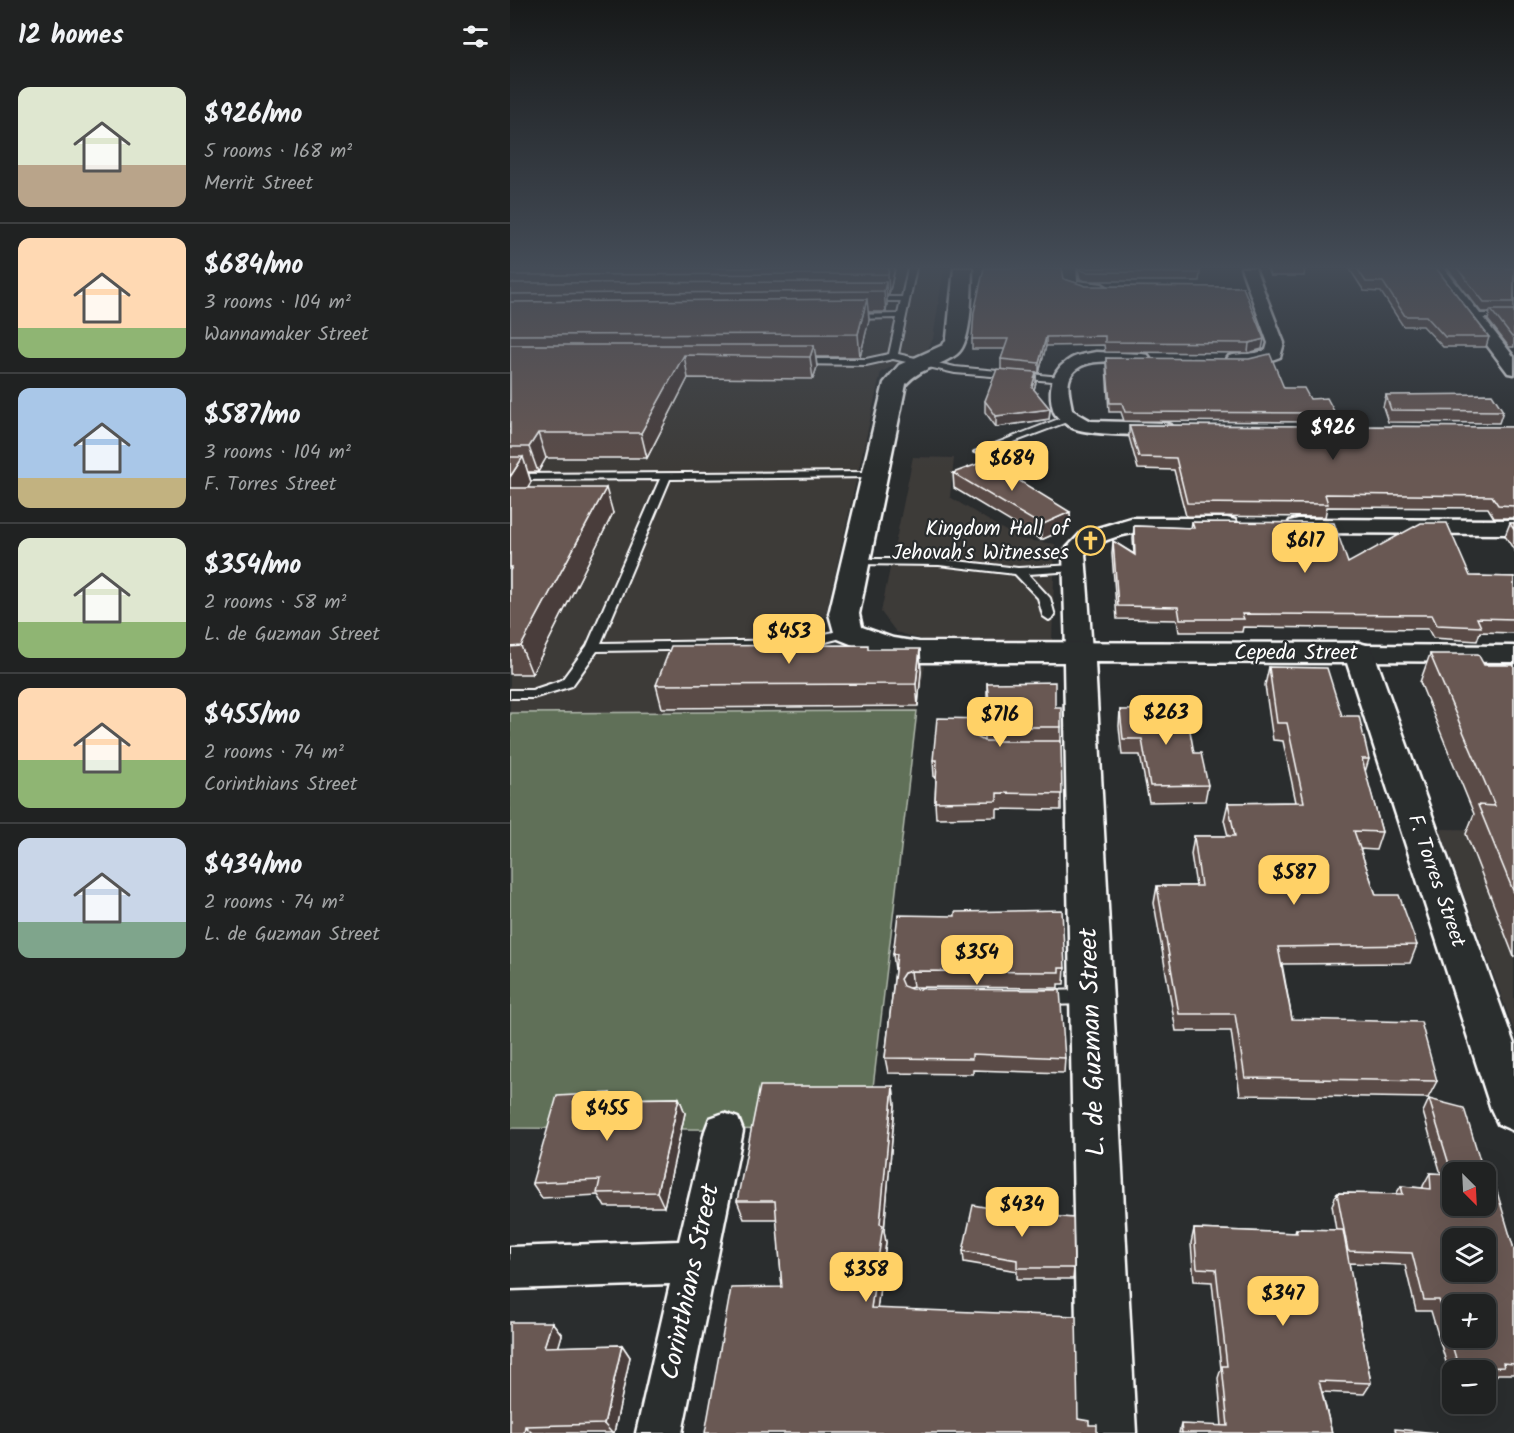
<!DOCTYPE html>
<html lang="en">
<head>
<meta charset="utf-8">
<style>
	:root { --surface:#202222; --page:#2d2f2f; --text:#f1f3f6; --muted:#a2a4a5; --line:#3d3f40; --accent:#ffd166 }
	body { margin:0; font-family:Kalam,sans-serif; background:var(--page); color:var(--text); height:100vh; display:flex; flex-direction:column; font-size:22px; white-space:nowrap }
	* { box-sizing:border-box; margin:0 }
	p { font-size:20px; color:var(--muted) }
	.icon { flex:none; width:33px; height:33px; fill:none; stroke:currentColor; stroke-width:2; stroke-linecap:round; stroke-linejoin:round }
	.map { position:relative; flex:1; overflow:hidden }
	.details { display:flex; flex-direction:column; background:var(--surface); width:510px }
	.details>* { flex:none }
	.needle { width:39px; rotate:156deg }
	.buttons { position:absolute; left:932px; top:1162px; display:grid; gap:12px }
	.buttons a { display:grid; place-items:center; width:54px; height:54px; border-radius:12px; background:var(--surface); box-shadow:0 6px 24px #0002,0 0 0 2px var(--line); font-size:30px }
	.price { position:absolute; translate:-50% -51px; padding:0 14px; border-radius:12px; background:var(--accent); color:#111; font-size:20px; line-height:39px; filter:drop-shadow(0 2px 3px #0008) }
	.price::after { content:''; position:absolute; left:50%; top:36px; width:18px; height:14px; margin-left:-9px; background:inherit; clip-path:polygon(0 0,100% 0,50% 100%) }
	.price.selected { background:#222; color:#fff }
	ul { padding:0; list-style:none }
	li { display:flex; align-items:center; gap:18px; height:150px; padding:0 18px }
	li+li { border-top:2px solid var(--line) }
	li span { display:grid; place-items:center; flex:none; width:168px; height:120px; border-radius:12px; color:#555 }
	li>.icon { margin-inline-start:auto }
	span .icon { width:72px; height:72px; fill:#fffc; stroke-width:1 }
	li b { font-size:26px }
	h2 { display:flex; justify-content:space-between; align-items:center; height:72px; padding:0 18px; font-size:26px }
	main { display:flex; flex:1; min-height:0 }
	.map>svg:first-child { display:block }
	.built { fill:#3d3a39 }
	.green { fill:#607058; stroke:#b0b8ac; stroke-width:1.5 }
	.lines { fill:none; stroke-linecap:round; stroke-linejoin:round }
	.service-casing { stroke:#fff; stroke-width:4 }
	.minor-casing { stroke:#fff; stroke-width:5 }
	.tertiary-casing { stroke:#fff; stroke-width:5 }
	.service { fill:#2a2d2e; fill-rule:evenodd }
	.minor { fill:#2a2d2e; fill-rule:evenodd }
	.tertiary { fill:#2a2d2e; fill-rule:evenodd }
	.wall { fill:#5a4c47; stroke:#fff; stroke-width:1.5 }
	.shaded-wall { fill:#4a3e3a; stroke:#fff; stroke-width:1.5 }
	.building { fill:#695853; stroke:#fff; stroke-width:1.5; fill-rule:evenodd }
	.labels { text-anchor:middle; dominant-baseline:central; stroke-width:4.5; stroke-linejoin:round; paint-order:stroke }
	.poi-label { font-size:21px; fill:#fff; stroke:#2a2d2e; text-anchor:end }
	.street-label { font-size:21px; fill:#fff; stroke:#2a2d2e }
	.near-street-label { font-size:26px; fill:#fff; stroke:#2a2d2e }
</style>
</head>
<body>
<main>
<section class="details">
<h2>12 homes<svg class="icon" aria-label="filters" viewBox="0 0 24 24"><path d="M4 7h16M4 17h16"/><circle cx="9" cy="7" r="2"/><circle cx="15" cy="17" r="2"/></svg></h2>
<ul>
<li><span style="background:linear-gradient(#dfe7d0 65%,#b9a48a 0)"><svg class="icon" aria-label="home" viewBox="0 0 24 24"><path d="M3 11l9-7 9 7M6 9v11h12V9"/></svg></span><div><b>$926/mo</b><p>5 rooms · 168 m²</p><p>Merrit Street</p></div></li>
<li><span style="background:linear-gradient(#ffd9b3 75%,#8fb573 0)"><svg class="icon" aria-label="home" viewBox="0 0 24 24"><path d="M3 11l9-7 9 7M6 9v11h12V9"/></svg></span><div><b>$684/mo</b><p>3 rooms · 104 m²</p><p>Wannamaker Street</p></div></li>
<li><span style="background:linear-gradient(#a9c7e8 75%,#c2b280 0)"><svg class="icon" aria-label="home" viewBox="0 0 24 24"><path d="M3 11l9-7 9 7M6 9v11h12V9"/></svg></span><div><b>$587/mo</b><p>3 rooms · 104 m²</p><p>F. Torres Street</p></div></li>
<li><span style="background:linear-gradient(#dfe7d0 70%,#8fb573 0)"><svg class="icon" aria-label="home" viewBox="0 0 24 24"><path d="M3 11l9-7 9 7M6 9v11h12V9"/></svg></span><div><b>$354/mo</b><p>2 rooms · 58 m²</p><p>L. de Guzman Street</p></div></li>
<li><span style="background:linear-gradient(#ffd9b3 60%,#8fb573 0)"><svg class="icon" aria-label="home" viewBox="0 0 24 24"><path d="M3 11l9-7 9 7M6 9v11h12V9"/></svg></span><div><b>$455/mo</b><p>2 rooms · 74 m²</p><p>Corinthians Street</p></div></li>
<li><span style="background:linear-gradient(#c9d6e8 70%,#7fa58c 0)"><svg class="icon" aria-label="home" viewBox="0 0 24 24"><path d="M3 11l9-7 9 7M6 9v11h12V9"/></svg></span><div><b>$434/mo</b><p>2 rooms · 74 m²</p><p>L. de Guzman Street</p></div></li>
</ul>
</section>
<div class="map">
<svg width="1004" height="1433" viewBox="0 0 1004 1433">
	<rect width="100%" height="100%" fill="#2a2d2e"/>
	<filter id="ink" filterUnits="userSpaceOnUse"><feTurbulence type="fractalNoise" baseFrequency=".0167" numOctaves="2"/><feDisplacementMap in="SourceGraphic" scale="12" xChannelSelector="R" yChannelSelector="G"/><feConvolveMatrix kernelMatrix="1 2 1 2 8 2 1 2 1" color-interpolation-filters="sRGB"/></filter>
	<g filter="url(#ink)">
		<!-- built -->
		<g class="built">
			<path d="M0 268H434L423 339 417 350 371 372 315 618 318 649 358 664 415 666 407 711 0 713Z"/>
			<path d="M403 457 444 458 440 497 509 539 545 544 542 642H420L386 632 371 612Z"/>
			<path d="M930 829 1004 830V1031Z"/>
		</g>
		<!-- green -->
		<path class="green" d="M407 711 358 1130 0 1128V713Z"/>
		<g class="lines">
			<defs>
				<g id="service">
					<path d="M398 268H406L388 354 445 367 551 377 554 378V382L445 373 383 359 356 365 285 364V360L288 359H356L379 354 387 318 341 319 337 317 341 315 388 314 391 301H359L355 299 359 297H392Z"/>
					<rect x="960" y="314" width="44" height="4"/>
					<path d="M559 415 562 416V420L472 454 464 452Z"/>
					<path d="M365 472 369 473V477L160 479 91 643 292 640 339 628 343 629 345 632 343 635 292 648 87 651 62 686 23 698H0V690H22L52 680 77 646 150 479 0 480V474Z"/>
					<path d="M346 559H429L508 568 565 565 571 568 565 571 518 574 540 598 545 616 539 620 533 616 528 598 505 574 429 565 342 564 340 562Z"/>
					<path d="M578 990 584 992 587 997 584 1002 578 1004 534 1005 528 1003 525 998 528 993 534 991Z"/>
				</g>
				<g id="minor">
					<path d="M552 268H566L567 281 592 284 600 289 592 294 557 288 552 281Z"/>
					<path d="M731 268H745L774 343 770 357C755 363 735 368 719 364L716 360 719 356C731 353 744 355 756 350L758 343Z"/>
					<path d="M919 268H934L1004 357V374L998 373Z"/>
					<path d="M586 352 632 354 638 355 641 359 638 363 632 364C612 363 566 353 559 381 557 390 561 401 562 410L581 421 654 423 661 425 664 429 661 433C644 437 574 435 561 427 555 424 546 417 544 412 538 394 540 373 556 362 564 355 576 354 586 352Z"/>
					<path d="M621 518H717L725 520 728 525 725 530 717 532C673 532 609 522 575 554L582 651 578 657 569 659 560 657 556 651 553 552 571 533Z"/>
					<path d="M788 519 1004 520V534L788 533 780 531 777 526 780 521Z"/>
					<path d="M849 645 1004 646V662L849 661 840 659 836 653 840 647Z"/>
					<path d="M214 1113 228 1118 233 1131 172 1433H126L160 1284 0 1289V1247L169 1241 195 1131 200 1118Z"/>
				</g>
				<path id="tertiary" d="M444 268H462C461 288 463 342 447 354 431 366 410 368 396 384L349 614 352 627 383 638 409 642 849 643 860 646 864 653 1004 1044V1131L988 1124 981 1109 837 663 585 662 626 1433H568L554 662H409L366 654 328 639 324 632 319 614 374 383 389 365 433 345 437 338Z"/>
			</defs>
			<!-- service casing -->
			<use href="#service" class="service-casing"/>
			<!-- minor casing -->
			<use href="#minor" class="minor-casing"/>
			<!-- tertiary casing -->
			<use href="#tertiary" class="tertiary-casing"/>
			<!-- service -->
			<use href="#service" class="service"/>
			<!-- minor -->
			<use href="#minor" class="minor"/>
			<!-- tertiary -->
			<use href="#tertiary" class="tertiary"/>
		</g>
		<!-- wall -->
		<g class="wall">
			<path d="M0 268H385L379 295H377V303L376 312H358L359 320 350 357H306L307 367 303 379 178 378 137 458H36L28 472H18L21 482 18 488 103 513 22 674H0Z"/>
			<path d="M568 268H690V273L689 281H576L570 279Z"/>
			<path d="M757 268H795L794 276H760Z"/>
			<path d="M839 268H926L979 337 976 347H933L913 326H893L871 292 854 291Z"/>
			<path d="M937 268H1004V347H999L978 320 980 312H971Z"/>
			<path d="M554 279 576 286 733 287 752 349 738 353 595 352 594 345 536 346 529 373 526 372V382L524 390 540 409 539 419 486 427 475 412V401L491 369V359L495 349H462V339Z"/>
			<path d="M596 358 774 388 800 399 825 413 823 422 614 421 611 412H599L596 366Z"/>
			<path d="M876 395 993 411 989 423 878 422 873 407Z"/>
			<path d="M619 425 1004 427V518H984L978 508 817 507 815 517 676 516 664 470 628 469 619 437Z"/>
			<path d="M443 473 560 512V527L531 540 444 488Z"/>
			<path d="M682 522 838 563 960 576 1004 577V633L970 632 967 641 923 638 918 629 733 627 732 632H669L667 620 607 619 602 554 603 541 624 554 623 539 624 526 681 528Z"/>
			<path d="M1000 523H1004V550L995 536Z"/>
			<path d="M359 649 411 671 408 706 152 708 146 685Z"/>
			<path d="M920 654 974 665H1004V957L956 834 964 814 910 682Z"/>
			<path d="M759 667 832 716 859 759 855 772 872 832 866 850 850 849 866 895 907 945 900 963 772 964 782 1019 927 1081 918 1098 730 1095 721 1031H666L644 903 647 886H686L681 854 684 836H718L714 820 718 803 786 802 773 741 763 740 755 685Z"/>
			<path d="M477 683 545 707 551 727V810L487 809V817L426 818 425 802 426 777H424L423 760 479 719 477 699Z"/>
			<path d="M610 710 684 753 698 785 695 801 639 802 630 755H612L609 726Z"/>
			<path d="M383 954 555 968 554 984H548V988L403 987 398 988 555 1058 554 1073 463 1070V1074L378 1073 375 1058 385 970Z"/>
			<path d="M383 1086 385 1105 374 1231 376 1242 367 1309 579 1425 587 1433 272 1287 267 1219H234L227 1201Z"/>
			<path d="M100 1093 103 1099 169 1098 175 1113 154 1207H95L88 1195 32 1198 22 1183Z"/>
			<path d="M919 1099 974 1173 1004 1249V1374H988L985 1377H975V1371H942V1379H941L921 1311H906L895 1265 839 1263 861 1383 854 1394 812 1392 822 1433 712 1426 708 1378 711 1369 702 1282 684 1281 681 1243 684 1229 785 1233 786 1229 826 1230 822 1205 827 1193 886 1194 891 1186 913 1188V1186L920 1173 931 1174 913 1112Z"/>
			<path d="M453 1251 564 1268 563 1279H507V1271L454 1262Z"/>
			<path d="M42 1322 52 1335 48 1347 112 1345 120 1357 104 1433H0Z"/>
			<path d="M671 1424 672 1433H669Z"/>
		</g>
		<!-- shaded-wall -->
		<g class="shaded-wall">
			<path d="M379 268H385L379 295 378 274Z"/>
			<path d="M376 282 377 303 376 312 374 291Z"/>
			<path d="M357 299 359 320 350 357 348 334Z"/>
			<path d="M536 337V346L529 373V363Z"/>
			<path d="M754 339 752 349 738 353 739 343Z"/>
			<path d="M304 345 307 367 303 379 300 357Z"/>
			<path d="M174 355 178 378 137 458 131 433Z"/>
			<path d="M526 372V382L522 397V387Z"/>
			<path d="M540 409 539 419 486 427V416Z"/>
			<path d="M28 433 36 458 28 472 19 447Z"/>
			<path d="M13 457 21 482 2 513 0 508V477Z"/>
			<path d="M96 488 103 513 22 674 11 646Z"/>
			<path d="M560 512V527L531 540V525Z"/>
			<path d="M410 649 411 671 408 706 406 684Z"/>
			<path d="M474 727V743L466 748 465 732Z"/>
			<path d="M401 971 403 987 396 989 392 995 390 979 394 973Z"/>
			<path d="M383 1086 385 1105 374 1231 376 1242 365 1325 361 1308Z"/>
			<path d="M169 1098 175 1113 154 1207 147 1192Z"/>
			<path d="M42 1322 52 1335 45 1359 34 1347Z"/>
			<path d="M112 1345 120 1357 104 1433H102L94 1424Z"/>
			<path d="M15 1426 22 1433H14Z"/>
		</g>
		<!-- building -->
		<g class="building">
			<path d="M0 268H379L378 274 0 275Z"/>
			<path d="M474 268H552L554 279 576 286 733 287 754 339 739 343 595 342V336L536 337 529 363 491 359 498 339H462L464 312Z"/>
			<path d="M570 268H690V273L577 272 570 270Z"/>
			<path d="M847 268H926L979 337H935L916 316H895L873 282H856Z"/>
			<path d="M947 268H1004V302H974Z"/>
			<path d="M376 282 374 291 0 294V283Z"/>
			<path d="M357 299 348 334 0 335V302Z"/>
			<path d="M981 310H1004V337H1002Z"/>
			<path d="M0 345H304L300 357 174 355 131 433H28L19 447H0Z"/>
			<path d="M760 354 774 388H794L800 399 817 398 825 413 615 412 612 403H600L596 358 739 359Z"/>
			<path d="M487 369 526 372 522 387 540 409 486 416 475 401Z"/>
			<path d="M982 394 993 411 881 410 876 395Z"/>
			<path d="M619 425 1004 427V506L988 505 982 496 815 494 818 504 677 503 666 458 629 457Z"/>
			<path d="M0 457H13L0 477Z"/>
			<path d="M473 462H479L560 512 531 525 443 473Z"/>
			<path d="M0 488H96L11 646 0 647V571L2 567H0Z"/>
			<path d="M682 522 824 523 838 563 911 523H937L960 576 1004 577V619L967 618 971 627 927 625 922 615 732 614 734 619H670L668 607 608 606 603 541 625 555 624 526 684 528Z"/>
			<path d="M1000 523H1004V530Z"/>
			<path d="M358 645V649H410L406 684 146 685 161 646Z"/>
			<path d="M920 654H968L974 665H1004V893L968 805 985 806Z"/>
			<path d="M759 667 817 668 832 716H849L859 759H852L872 832 844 831 866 895H889L907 945 768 947 782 1019 911 1022 927 1081 735 1078 725 1014H669L647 886H691L684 836H725L718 803 794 802 777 723H767Z"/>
			<path d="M545 682V707H551V727H474L465 732V736L474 741H551L552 794 487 793V801L425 802 427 760H423L427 718 481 719 477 683Z"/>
			<path d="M676 709 684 753H691L698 785 640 786 632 739H613L610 710Z"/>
			<path d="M552 910 555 968H549V972L401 971 394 973 390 979 393 986 401 989 550 990 555 1058 462 1054V1059L375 1058 387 954H383L388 915 445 916V912Z"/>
			<path d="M250 1086H383L370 1224 373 1225 361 1308 566 1316 568 1419 579 1421V1425H587V1433H195L221 1288 272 1287 265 1201H227Z"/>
			<path d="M100 1093 99 1099 169 1098 147 1192 87 1193 90 1180 22 1183 47 1096Z"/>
			<path d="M919 1099 954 1108 974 1173H942V1206H975V1174L982 1175 1004 1249V1364L993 1363 994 1367 949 1369 929 1300H914L902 1253 838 1251 827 1193 893 1194 891 1186 921 1189 920 1173 942 1174ZM942 1239H975V1272H942ZM942 1305H975V1338H942Z"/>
			<path d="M463 1205 508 1213 563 1218 564 1268H507V1260L453 1251Z"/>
			<path d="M684 1229 787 1233 786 1229 833 1230 861 1383 809 1381 822 1433H672L671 1424 718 1426 712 1366H717L706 1269 687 1268Z"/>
			<path d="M0 1322H42L34 1347 112 1345 94 1424 15 1426 14 1433H0Z"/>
			<path d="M885 1429 928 1433H886Z"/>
		</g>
	</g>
	<!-- sky -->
	<linearGradient id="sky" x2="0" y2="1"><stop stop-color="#171919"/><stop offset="0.57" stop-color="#444c57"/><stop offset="1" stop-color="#444c57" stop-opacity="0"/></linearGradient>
	<rect width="1004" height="469" fill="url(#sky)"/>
	<!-- icons -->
	<defs>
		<symbol id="church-ring" viewBox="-11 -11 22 22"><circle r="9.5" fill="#2a2d2e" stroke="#ffd166" stroke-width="1.5"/><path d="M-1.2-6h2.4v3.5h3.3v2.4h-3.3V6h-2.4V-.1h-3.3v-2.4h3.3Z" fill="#ffd166"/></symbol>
	</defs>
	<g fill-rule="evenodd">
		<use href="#church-ring" x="564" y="524" width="33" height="33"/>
	</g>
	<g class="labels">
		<!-- poi labels -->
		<g class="poi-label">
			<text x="559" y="529">Kingdom Hall of<tspan x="559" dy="24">Jehovah's Witnesses</tspan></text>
		</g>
		<!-- street labels -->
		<g class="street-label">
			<text x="786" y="653">Cepeda Street</text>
			<text transform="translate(926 881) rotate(71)">F. Torres Street</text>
		</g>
		<!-- near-street labels -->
		<g class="near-street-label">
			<text transform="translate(583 1042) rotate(-92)">L. de Guzman Street</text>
			<text transform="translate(181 1282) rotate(-78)">Corinthians Street</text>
		</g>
	</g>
</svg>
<div class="buttons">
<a><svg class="needle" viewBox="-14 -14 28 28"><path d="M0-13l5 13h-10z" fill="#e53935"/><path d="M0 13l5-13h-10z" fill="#a2a4a5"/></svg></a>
<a><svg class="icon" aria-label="layers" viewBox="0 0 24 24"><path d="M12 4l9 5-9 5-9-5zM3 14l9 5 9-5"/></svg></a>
<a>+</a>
<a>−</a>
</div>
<b class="price selected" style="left:823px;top:461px">$926</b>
<b class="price" style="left:502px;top:492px">$684</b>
<b class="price" style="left:795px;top:574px">$617</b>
<b class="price" style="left:279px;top:665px">$453</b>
<b class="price" style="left:656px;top:746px">$263</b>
<b class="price" style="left:490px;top:748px">$716</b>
<b class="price" style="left:784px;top:906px">$587</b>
<b class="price" style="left:467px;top:986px">$354</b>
<b class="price" style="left:97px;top:1142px">$455</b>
<b class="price" style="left:512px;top:1238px">$434</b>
<b class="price" style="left:356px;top:1303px">$358</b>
<b class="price" style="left:773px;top:1327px">$347</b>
</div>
</main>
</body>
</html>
